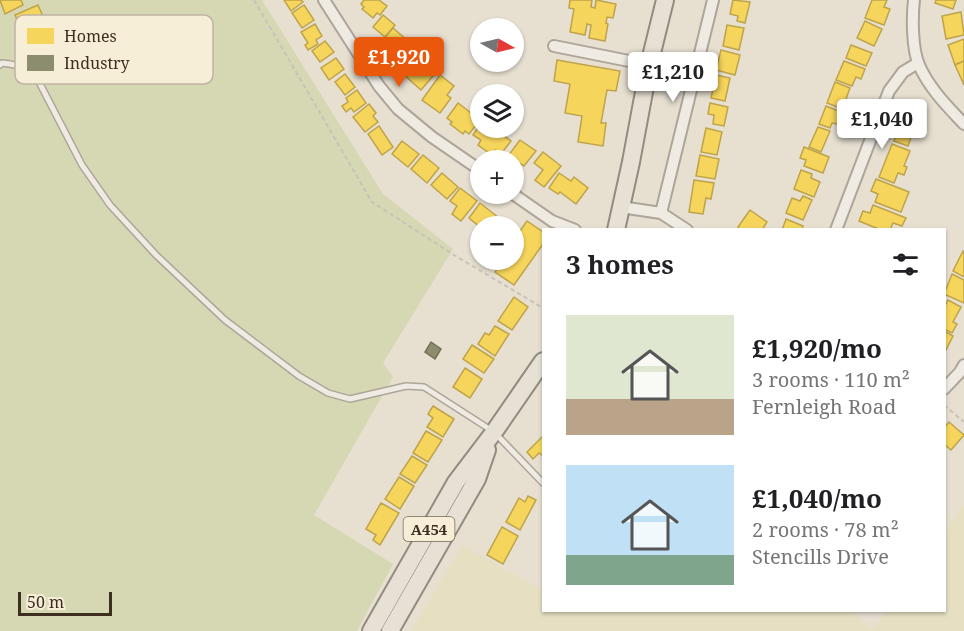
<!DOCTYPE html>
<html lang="en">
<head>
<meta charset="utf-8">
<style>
	:root { --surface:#fff; --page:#f2f2f2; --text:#202124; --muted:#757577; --accent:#ea580c }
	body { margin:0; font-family:"Noto Serif",serif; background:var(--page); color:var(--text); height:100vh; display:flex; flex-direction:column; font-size:22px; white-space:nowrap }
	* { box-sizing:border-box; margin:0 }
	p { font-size:20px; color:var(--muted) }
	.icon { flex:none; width:33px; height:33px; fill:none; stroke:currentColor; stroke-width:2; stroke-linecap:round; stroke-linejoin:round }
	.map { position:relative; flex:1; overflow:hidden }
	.side { position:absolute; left:542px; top:228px; width:404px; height:384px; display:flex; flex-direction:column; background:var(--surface); border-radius:0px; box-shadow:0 2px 4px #0004 }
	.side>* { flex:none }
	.needle { width:39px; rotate:98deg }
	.buttons { position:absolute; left:470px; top:18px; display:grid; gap:12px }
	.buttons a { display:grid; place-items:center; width:54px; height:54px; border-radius:50%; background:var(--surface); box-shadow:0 2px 4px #0004; font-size:30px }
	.scale { position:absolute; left:18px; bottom:15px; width:94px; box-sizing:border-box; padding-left:6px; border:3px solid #3d2e20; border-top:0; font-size:16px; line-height:21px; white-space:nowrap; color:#3d2e20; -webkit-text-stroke:4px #f7eed8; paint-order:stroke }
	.price { position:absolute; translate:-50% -51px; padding:0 14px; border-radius:6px; background:#fff; color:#222; font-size:20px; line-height:39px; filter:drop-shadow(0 2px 3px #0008) }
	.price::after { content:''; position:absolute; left:50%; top:36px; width:18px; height:14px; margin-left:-9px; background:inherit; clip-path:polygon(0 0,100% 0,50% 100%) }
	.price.current { background:var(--accent); color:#fff }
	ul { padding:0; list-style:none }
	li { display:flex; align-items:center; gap:18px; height:150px; padding:0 24px }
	li span { display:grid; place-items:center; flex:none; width:168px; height:120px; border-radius:0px; color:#555 }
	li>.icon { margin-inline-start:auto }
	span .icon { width:72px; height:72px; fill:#fffc; stroke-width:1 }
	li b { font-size:26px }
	h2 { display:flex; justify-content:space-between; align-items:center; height:72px; padding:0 24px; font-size:26px }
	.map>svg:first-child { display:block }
	.farmland { fill:#e6dfc2 }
	.green { fill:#d6d7b3 }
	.homes { fill:#f6d55c; stroke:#bea34a; stroke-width:1.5 }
	.industry { fill:#8c8c6e; stroke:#747057; stroke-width:1.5 }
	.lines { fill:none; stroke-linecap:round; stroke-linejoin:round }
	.service-casing { stroke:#ada599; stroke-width:8 }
	.minor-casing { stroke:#ada599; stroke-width:14 }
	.primary-casing { stroke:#928b80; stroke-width:20 }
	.path { stroke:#c8c2b9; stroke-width:2; stroke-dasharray:4.5 3; stroke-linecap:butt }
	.service { stroke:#efebe3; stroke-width:5 }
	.minor { stroke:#efebe3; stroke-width:10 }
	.primary { stroke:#e6e1d4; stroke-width:16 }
	.labels { text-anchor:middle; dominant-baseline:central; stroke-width:6; stroke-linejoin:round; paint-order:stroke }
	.shield { fill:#f7eed8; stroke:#756857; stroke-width:1.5 }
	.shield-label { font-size:15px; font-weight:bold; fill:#3d2e20 }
	.key { fill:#f7eed8; stroke:#bfb4a1; stroke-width:1.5 }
	.key-label { font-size:16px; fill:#3d2e20 }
</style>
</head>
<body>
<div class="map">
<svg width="964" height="631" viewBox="0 0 964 631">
	<rect width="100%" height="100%" fill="#e7e0d1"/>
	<!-- farmland -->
	<path class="farmland" d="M964 504V631H411L462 545 541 589 543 587V610L852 611 872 630 887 611 944 610V533Z"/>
	<!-- green -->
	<path class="green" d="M0 0H262L383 194 453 249 383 363 393 377 314 515 393 564 357 631H0Z"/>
	<!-- homes -->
	<g class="homes">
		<path d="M0 0H21L23 5 5 14Z"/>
		<path d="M284 0H301L303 2 291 11Z"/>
		<path d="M364 0H379L387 6 380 15 377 13 373 18 362 9 364 7 361 4Z"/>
		<path d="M570 0H592L591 7 595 8 596 0 616 4 613 18 607 17 606 23 608 24 605 41 589 38 591 25 587 24 585 35 570 32 574 9 569 8Z"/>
		<path d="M733 0 750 2 745 23 737 21 738 16 730 14Z"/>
		<path d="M872 0H887L884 7 890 9 884 25 865 18Z"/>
		<path d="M936 0H956L953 9 935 3Z"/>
		<path d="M38 5 49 30 42 33 44 39 28 46 15 15Z"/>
		<path d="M304 5 314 20 302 28 292 13Z"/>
		<path d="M961 12 964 35 946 39 942 16Z"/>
		<path d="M383 15 395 25 385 37 373 27Z"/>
		<path d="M865 21 882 29 874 46 857 38Z"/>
		<path d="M315 24 322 36 316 40 318 44 308 50 305 45 308 43 301 32Z"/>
		<path d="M727 25 744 28 739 50 723 46Z"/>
		<path d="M393 28 407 40 396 53 382 41Z"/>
		<path d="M964 39V61L955 65 948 45Z"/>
		<path d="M325 41 334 52 320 62 312 51Z"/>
		<path d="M404 44 420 57 408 70 393 57Z"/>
		<path d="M851 45 872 53 866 66 846 58Z"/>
		<path d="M721 50 740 55 735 75 716 70Z"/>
		<path d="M336 58 344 69 329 80 321 68Z"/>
		<path d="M557 60 620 71 616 91 607 90 601 123H606L603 146 578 142 582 116 565 113 570 84 554 81Z"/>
		<path d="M844 61 865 69 861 79 856 77 852 86 836 80Z"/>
		<path d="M964 61V85L955 65Z"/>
		<path d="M416 62 433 76 421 90 404 75Z"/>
		<path d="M345 74 355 87 345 95 335 82Z"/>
		<path d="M440 75 454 86 447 95 451 98 440 113 422 100Z"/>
		<path d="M716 75 730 78 725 101 711 98Z"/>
		<path d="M835 82 850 88 846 99 852 102 848 111 827 103Z"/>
		<path d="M357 90 366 103 354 112 351 108 346 112 342 106 348 102 346 98Z"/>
		<path d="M458 103 480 120 469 134 465 131 463 134 450 124 452 122 447 118Z"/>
		<path d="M710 103 728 107 724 126 713 124 714 115 708 114Z"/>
		<path d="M369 104 376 113 373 116 378 122 365 132 353 117Z"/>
		<path d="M826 106 846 114 843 122 838 120 837 124 832 123 830 128 819 124Z"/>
		<path d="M906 107 920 111 908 146 894 141Z"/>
		<path d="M480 125V128H493L511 141 501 154 495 150 492 155 478 145 481 140 473 135Z"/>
		<path d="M379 126 393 147 382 155 368 134Z"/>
		<path d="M818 127 830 131 821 152 809 147Z"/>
		<path d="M706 128 722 132 717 155 701 152Z"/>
		<path d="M520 140 536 151 524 166 521 164 517 169 513 166V160H505Z"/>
		<path d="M402 141 419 154 408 167 392 154Z"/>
		<path d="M892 144 910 151 904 166 907 167 904 175 898 173 894 183 879 177Z"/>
		<path d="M804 147 829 157 823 173 804 166 806 160 800 158Z"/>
		<path d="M543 152 561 166 544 187 535 180 543 170 534 163Z"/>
		<path d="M423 155 439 168 427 183 411 169Z"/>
		<path d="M700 155 719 159 715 179 696 176Z"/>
		<path d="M801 170 812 174 811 178 820 182 814 197 794 189Z"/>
		<path d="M442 173 458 187 447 199 431 185Z"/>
		<path d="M559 173 571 181 574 177 588 188 576 204 560 192 558 194 549 188Z"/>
		<path d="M876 179 909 192 901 212 875 202 878 194 871 191Z"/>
		<path d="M694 180 714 183 711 199 706 198 703 214 689 212Z"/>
		<path d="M460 188 477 201 461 221 452 214 457 206 450 201Z"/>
		<path d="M803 196 812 200 803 220 786 213 792 198 800 201Z"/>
		<path d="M480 203 499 218 492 226 480 227 469 218Z"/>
		<path d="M873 205 906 218 902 226 893 223 890 230H881L859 221 863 211 870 213Z"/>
		<path d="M750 210 767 222 762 230H741L738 227Z"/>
		<path d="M786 219 803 226 802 230H782Z"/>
		<path d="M527 221 543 232V244L514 285 495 272 503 260H513V236L515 238Z"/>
		<path d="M963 251H964V277L953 271Z"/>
		<path d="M952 274 964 280V303L944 294Z"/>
		<path d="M514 297 528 307 512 330 498 321Z"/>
		<path d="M948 300 961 307 953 322 957 324 952 333 944 329V308Z"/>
		<path d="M495 326 509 334 495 356 478 344 485 333 489 335Z"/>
		<path d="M944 331 953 336 944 354Z"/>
		<path d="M472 345 494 359 484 373 463 359Z"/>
		<path d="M465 368 482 379 470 398 453 387Z"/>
		<path d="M433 406 454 419 443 437 427 427 433 418 428 414Z"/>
		<path d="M949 422 964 435 951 450 944 444V428Z"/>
		<path d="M426 431 442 440 428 462 413 453Z"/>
		<path d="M543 436V456L539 453 533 459 527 452Z"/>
		<path d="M412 456 427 465 415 483 400 474Z"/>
		<path d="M399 477 414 486 400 509 385 499Z"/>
		<path d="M528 496 536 500 520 530 506 522 519 498 525 502Z"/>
		<path d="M381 503 399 513 380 545 373 540 376 535 366 529Z"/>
		<path d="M502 527 518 536 503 564 487 555Z"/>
	</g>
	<!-- industry -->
	<path class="industry" d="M431 342 441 349 435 359 425 352Z"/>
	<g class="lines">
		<defs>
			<path id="service" d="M0 65 2 63C20 65 24 67 37 78L82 165 110 205 156 255 225 320 299 376 328 393 350 399 406 386 424 387 494 432 543 483"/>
			<g id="minor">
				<path d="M324 0 379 86 398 109 432 137 480 170"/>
				<path d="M914 0C912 17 912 49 919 65 929 88 947 106 964 124"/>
				<path d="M554 46 649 65"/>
				<path d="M513 194 552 221 575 230"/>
				<path d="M621 207 661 213 687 230"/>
				<path d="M661 213 713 0"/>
				<path d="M836 230 889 91 903 72 918 63"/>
				<path d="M944 389 960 372 964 365"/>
			</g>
			<g id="primary">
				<path d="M616 230 631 162 649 65 665 0"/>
				<path d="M371 631 456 482 494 432 543 361"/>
				<path d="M390 631 477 479 487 450"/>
			</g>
		</defs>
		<!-- service casing -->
		<use href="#service" class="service-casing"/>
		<!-- minor casing -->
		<use href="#minor" class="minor-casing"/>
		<!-- primary casing -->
		<use href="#primary" class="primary-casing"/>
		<!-- path -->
		<g class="path">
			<path d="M254 0 372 202 454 255 543 308"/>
			<path d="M944 405 964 422"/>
		</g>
		<!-- service -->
		<use href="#service" class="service"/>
		<!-- minor -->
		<use href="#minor" class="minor"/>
		<!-- primary -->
		<use href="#primary" class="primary"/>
	</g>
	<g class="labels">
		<!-- shield labels -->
		<rect class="shield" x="403.5" y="517" width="51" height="24" rx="4.5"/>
		<g class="shield-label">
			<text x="429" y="529">A454</text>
		</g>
	</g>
	<!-- legend -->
	<rect x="15" y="15" width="198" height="69" rx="9" class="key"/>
	<rect x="27" y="28" width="27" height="16" fill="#f6d55c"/>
	<rect x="27" y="55" width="27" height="16" fill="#8c8c6e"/>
	<g class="key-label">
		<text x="64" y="42">Homes</text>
		<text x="64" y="69">Industry</text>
	</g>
</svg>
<div class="buttons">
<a><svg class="needle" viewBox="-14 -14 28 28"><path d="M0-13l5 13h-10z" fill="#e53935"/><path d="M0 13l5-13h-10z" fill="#757577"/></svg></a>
<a><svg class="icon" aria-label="layers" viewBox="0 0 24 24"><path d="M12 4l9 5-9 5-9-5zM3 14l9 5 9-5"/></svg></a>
<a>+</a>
<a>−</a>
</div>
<div class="scale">50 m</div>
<b class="price current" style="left:399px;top:88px">£1,920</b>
<b class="price" style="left:673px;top:103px">£1,210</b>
<b class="price" style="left:882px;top:150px">£1,040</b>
<section class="side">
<h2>3 homes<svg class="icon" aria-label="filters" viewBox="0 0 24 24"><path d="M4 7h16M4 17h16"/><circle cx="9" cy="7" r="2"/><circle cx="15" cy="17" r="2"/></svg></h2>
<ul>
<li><span style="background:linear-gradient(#dfe7d0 70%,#b9a48a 0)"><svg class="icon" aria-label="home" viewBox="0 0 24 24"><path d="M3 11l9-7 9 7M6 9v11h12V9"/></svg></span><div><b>£1,920/mo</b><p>3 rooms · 110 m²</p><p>Fernleigh Road</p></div></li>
<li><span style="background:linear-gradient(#bfe0f5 75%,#7fa58c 0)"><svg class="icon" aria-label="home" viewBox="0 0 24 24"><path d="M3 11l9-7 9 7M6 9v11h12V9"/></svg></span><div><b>£1,040/mo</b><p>2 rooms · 78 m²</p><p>Stencills Drive</p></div></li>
</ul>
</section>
</div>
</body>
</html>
